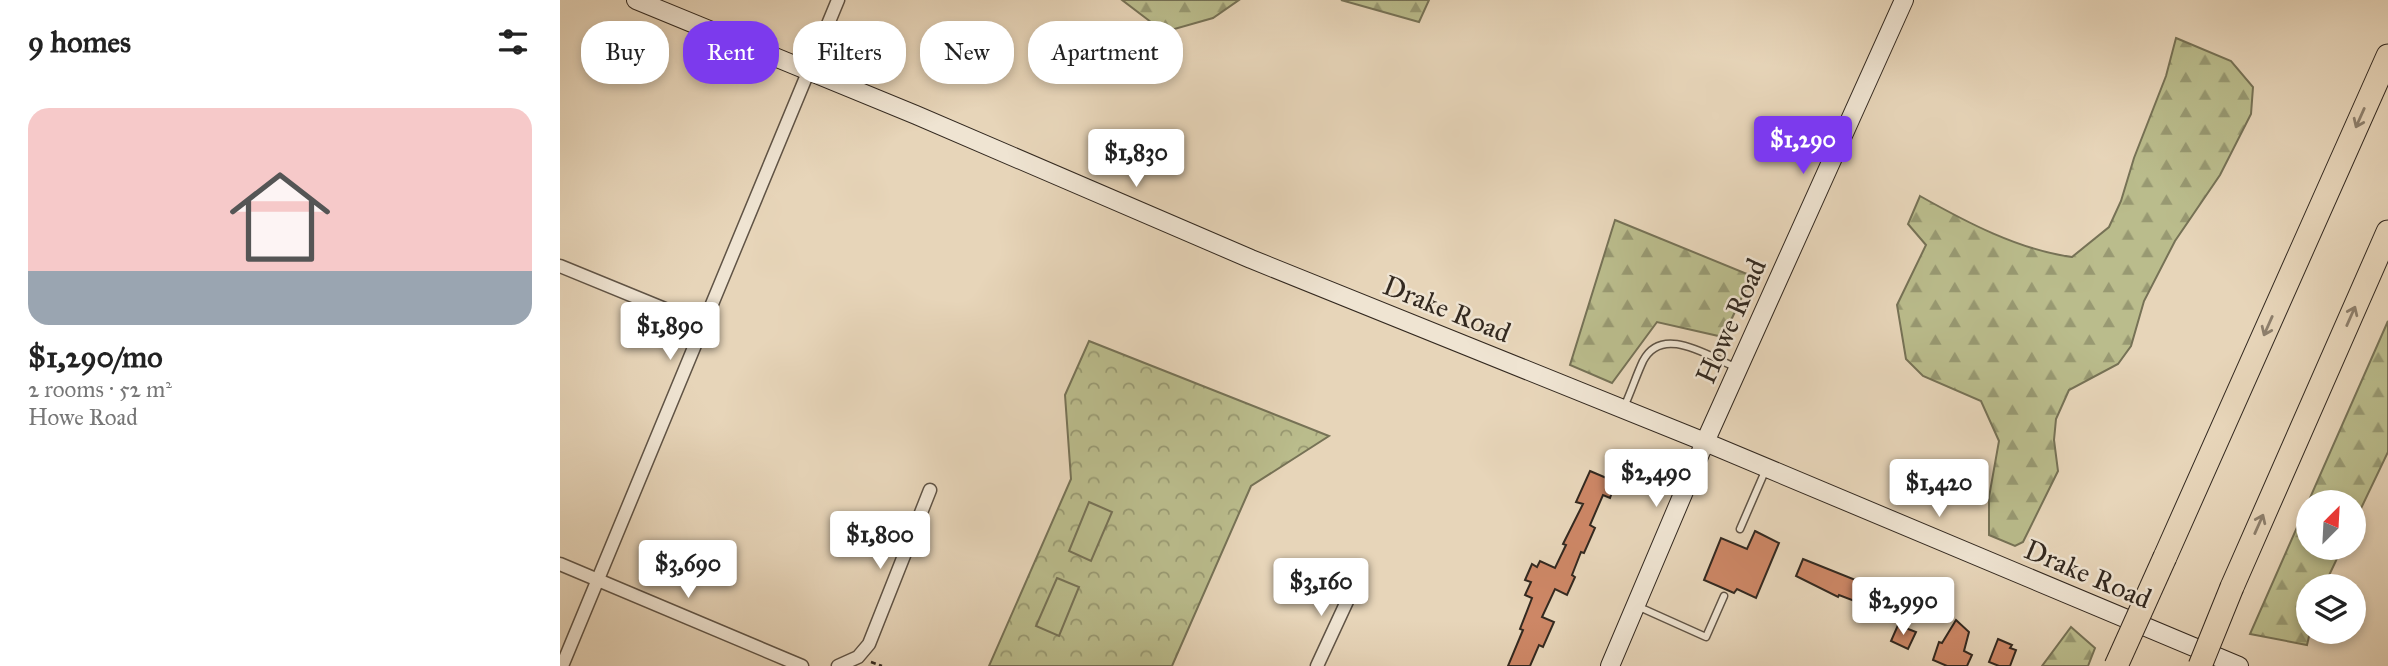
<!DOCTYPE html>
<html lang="en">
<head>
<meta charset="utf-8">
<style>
	:root { --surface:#fff; --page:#f6f6f6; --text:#222; --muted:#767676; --accent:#7c3aed }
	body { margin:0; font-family:"IM FELL Great Primer",serif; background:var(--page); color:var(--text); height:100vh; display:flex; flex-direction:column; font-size:26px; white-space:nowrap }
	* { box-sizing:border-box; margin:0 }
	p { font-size:23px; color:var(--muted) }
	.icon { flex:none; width:38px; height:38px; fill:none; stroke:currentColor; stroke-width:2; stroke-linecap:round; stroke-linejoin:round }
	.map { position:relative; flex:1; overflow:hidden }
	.drawer { display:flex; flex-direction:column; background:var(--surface); width:560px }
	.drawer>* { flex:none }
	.banner { position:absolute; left:21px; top:21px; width:665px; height:63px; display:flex; gap:14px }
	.needle { width:46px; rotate:24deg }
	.tools { position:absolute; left:1736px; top:490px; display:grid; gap:14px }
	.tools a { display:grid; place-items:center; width:70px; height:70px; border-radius:50%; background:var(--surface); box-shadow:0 4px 10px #0003; font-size:35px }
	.price { position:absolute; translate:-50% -60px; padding:0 16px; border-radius:7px; background:#fff; color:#222; font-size:23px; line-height:46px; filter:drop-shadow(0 2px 4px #0008) }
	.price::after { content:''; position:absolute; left:50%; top:42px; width:21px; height:16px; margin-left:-10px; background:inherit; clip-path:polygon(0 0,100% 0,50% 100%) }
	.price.current { background:var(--accent); color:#fff }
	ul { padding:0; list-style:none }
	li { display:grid; align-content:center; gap:14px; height:371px; padding:0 28px }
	li span { display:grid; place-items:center; height:217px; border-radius:21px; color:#555 }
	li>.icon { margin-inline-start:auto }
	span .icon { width:126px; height:126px; fill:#fffc; stroke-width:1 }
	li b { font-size:30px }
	h2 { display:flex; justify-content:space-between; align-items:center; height:84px; padding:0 28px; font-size:30px }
	.tag { padding:0 24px; border-radius:28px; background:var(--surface); box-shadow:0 4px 10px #0003; font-size:24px; line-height:63px }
	.tag.current { background:var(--accent); color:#fff }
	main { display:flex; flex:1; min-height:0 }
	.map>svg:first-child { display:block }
	.forest { fill:url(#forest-firs); stroke:#767256; stroke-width:2 }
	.park { fill:url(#park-crowns); stroke:#767256; stroke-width:2 }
	.pitch { fill:#babc8c; stroke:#767256; stroke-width:2 }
	.building { fill:#cd8766; stroke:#332920; stroke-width:2 }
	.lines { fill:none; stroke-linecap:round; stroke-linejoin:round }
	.lane-casing { stroke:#605446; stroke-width:9 }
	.street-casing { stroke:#605446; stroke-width:15 }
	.secondary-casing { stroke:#332920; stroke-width:20 }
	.highway-casing { stroke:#332920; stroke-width:25 }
	.path { stroke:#332920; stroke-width:2.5; stroke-dasharray:5 3.5; stroke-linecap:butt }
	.lane { stroke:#efe4d2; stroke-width:6 }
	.street { stroke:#efe4d2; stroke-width:12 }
	.secondary { stroke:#efe4d2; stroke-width:18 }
	.highway { stroke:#e7d5b9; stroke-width:23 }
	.highway-bridge-casing { stroke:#332920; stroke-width:25; stroke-linecap:butt }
	.highway-bridge { stroke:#e7d5b9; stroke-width:23 }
	.oneway { stroke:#8d7f6c }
	.labels { text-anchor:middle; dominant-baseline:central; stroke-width:5; stroke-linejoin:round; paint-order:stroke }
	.street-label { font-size:28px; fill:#332920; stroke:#efe4d2 }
</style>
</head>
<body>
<main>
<section class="drawer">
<h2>9 homes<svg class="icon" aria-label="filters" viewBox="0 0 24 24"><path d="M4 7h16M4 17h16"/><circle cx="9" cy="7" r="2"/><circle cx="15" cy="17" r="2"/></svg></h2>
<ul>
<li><span style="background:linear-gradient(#f6c9c9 75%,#9aa5b1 0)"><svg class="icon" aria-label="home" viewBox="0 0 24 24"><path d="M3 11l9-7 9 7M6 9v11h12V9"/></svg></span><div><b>$1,290/mo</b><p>2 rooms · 52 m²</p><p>Howe Road</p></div></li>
</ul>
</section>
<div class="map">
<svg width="1828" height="666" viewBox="0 0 1828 666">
	<defs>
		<pattern id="forest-firs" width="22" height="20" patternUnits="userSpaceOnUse" patternTransform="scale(1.75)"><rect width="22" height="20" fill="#babc8c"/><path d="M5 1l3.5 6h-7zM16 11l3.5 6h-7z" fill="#989972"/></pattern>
		<pattern id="park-crowns" width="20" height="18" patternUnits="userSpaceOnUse" patternTransform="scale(1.75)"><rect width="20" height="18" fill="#babc8c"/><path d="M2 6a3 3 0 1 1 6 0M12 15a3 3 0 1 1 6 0" fill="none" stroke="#989972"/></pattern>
	</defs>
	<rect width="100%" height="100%" fill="#e7d5b9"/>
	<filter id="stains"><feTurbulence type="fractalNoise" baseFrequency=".00286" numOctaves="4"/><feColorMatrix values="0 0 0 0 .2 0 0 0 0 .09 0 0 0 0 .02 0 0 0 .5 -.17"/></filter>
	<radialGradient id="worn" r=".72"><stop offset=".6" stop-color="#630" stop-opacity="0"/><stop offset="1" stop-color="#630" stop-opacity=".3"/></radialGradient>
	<!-- forest -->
	<g class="forest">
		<path d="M562 0H679L653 18 604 32Z"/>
		<path d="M781 0H869L859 22Z"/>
		<path d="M1616 38 1671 61 1693 87 1691 114 1660 175 1615 241 1584 301 1571 346 1558 364 1509 390 1496 419 1494 440 1498 471 1463 542 1455 546 1429 535V497L1439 441 1421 401 1363 376 1346 359 1337 305 1366 245 1348 224 1360 196C1406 222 1459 250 1512 257L1549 227 1561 201 1574 158 1606 76Z"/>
		<path d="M1055 220 1192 276 1163 337 1097 322 1052 383 1010 365Z"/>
		<path d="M1828 321V452L1794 523V502H1748V548H1782L1764 586H1748V632H1750L1747 645 1690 634Z"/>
		<path d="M1511 627 1535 648 1528 666H1482Z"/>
	</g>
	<!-- park -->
	<path class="park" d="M529 341 769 436 691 486 612 666H429L511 479 505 395Z"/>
	<!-- pitch -->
	<g class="pitch">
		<path d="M529 502 552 512 531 561 509 551Z"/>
		<path d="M497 578 519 587 499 636 476 626Z"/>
	</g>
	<!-- building -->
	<g class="building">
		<path d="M1030 471 1056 482 1050 498 1043 495 1030 525 1035 528 1024 553 1021 552 1012 575 1015 577 1007 595 995 589 982 617 994 622 983 647 979 645 970 666H948L963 630 960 629 972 598 965 595 971 582 965 580 972 564 977 567 980 561 995 568 1006 545 1003 544 1023 504 1016 502Z"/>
		<path d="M1195 531 1219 543 1196 598 1177 589 1174 593 1144 580 1161 538 1187 549Z"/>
		<path d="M1243 559 1333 595 1326 613 1279 595 1278 597 1236 576Z"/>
		<path d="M1396 620 1409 632 1404 651 1412 655 1407 666H1387L1373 660 1379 642 1382 643Z"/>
		<path d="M1338 625 1356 632 1348 649 1331 641Z"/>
		<path d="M1438 639 1452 645 1450 648 1456 650 1450 666H1439L1429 662Z"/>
	</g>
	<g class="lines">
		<defs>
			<g id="lane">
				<path d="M1064 407C1071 392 1076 376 1083 361 1102 324 1148 356 1175 367"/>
				<path d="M1180 529 1206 469"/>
				<path d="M1077 606 1146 637 1164 596"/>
			</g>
			<g id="street">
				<path d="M0 266 144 325"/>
				<path d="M0 564 242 666"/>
				<path d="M2 666 278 0"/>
				<path d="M278 666 298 657 309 644 370 490"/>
				<path d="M757 666 795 584"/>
			</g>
			<g id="secondary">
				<path d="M76 0 356 115 691 259 1145 442 1679 666"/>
				<path d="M1050 666 1145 442 1344 0"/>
			</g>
			<g id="highway">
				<path d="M1605 557 1828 56"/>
				<path d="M1672 587 1828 232"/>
			</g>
		</defs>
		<!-- lane casing -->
		<use href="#lane" class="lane-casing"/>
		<!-- street casing -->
		<use href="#street" class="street-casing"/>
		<!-- secondary casing -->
		<use href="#secondary" class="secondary-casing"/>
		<!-- highway casing -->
		<use href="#highway" class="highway-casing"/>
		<!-- path -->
		<path class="path" d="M311 662 322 666"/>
		<!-- lane -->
		<use href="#lane" class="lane"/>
		<!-- street -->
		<use href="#street" class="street"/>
		<!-- secondary -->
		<use href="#secondary" class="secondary"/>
		<!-- highway -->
		<use href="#highway" class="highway"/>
		<defs>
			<g id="highway-bridge">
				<path d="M1556 666 1605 557"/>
				<path d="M1640 666 1672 587"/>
			</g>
		</defs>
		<!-- highway-bridge casing -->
		<use href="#highway-bridge" class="highway-bridge-casing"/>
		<!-- highway-bridge -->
		<use href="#highway-bridge" class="highway-bridge"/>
	</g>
	<!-- one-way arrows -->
	<defs><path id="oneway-shaft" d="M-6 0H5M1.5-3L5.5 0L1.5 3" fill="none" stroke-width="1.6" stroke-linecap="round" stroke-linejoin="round" transform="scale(1.75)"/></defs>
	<g class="oneway">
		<use href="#oneway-shaft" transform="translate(1800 118) rotate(114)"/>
		<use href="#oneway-shaft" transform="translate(1791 316) rotate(-66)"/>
		<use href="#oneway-shaft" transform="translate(1708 326) rotate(114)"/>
		<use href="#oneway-shaft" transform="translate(1699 524) rotate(-66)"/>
	</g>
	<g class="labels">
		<!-- street labels -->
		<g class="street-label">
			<text transform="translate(887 309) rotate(22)">Drake Road</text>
			<text transform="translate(1171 321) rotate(-66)">Howe Road</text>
			<text transform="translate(1528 574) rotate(23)">Drake Road</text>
		</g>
	</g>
	<rect width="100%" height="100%" filter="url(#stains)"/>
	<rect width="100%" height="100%" fill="url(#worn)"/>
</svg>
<div class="tools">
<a><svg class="needle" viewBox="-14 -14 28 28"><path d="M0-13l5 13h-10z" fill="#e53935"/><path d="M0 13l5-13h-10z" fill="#767676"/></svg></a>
<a><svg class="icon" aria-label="layers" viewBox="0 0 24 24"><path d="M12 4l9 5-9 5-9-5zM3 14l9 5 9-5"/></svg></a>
</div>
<b class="price current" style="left:1243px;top:176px">$1,290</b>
<b class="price" style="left:576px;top:189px">$1,830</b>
<b class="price" style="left:110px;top:362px">$1,890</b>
<b class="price" style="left:1096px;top:509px">$2,490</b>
<b class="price" style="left:1379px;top:519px">$1,420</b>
<b class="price" style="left:320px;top:571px">$1,800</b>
<b class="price" style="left:128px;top:600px">$3,690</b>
<b class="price" style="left:761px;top:618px">$3,160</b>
<b class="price" style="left:1343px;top:637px">$2,990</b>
<div class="banner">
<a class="tag">Buy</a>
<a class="tag current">Rent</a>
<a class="tag">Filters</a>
<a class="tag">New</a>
<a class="tag">Apartment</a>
</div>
</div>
</main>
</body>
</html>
